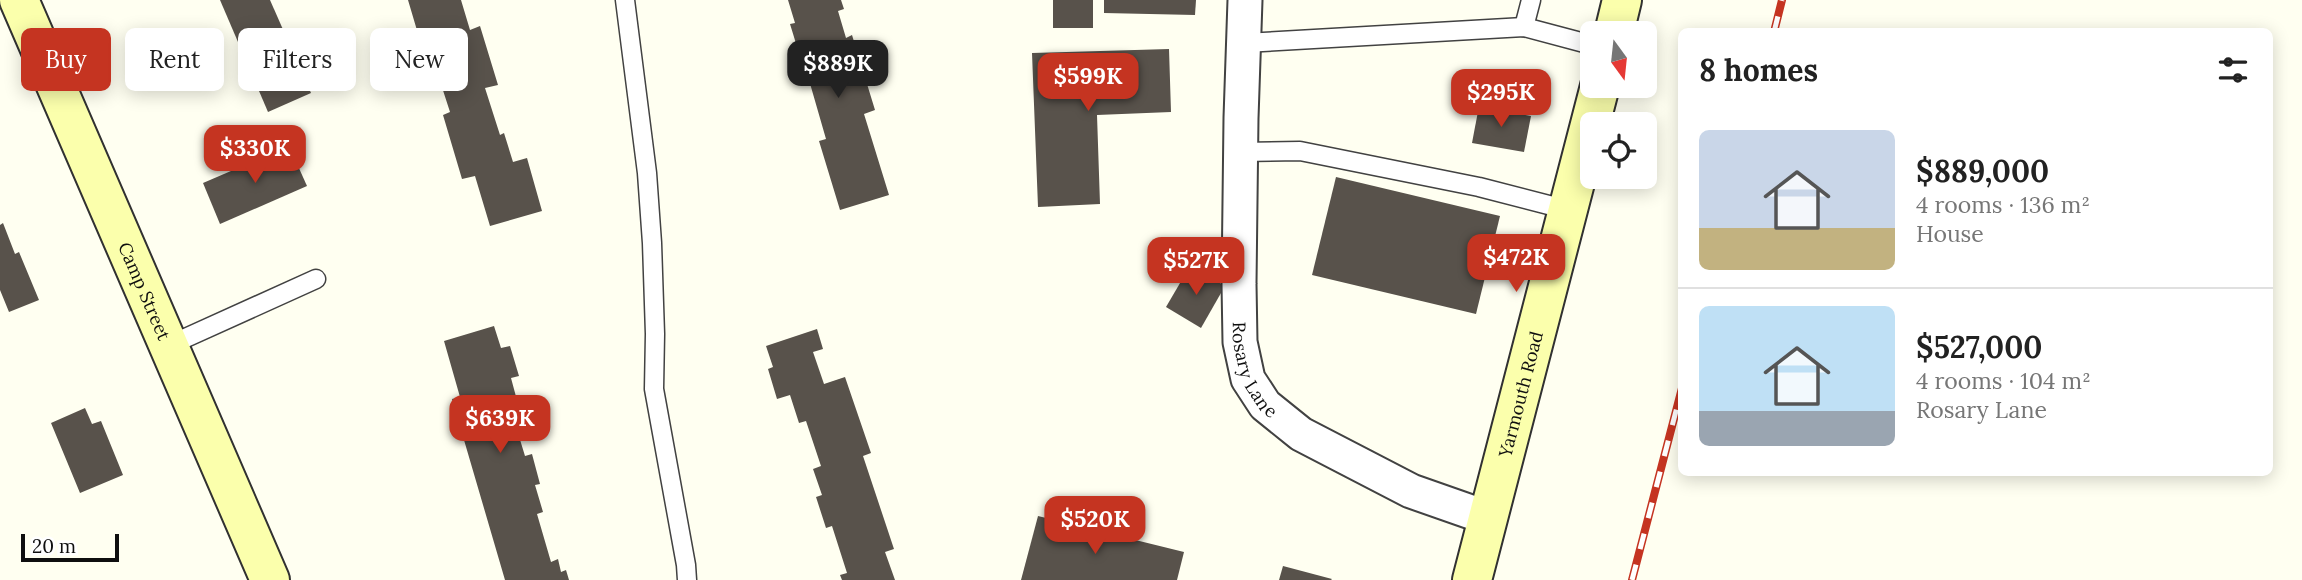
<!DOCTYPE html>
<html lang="en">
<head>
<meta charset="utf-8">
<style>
	:root { --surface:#fff; --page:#f6f6f6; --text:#222; --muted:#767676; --line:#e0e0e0; --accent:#c53421 }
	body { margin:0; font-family:Lora,serif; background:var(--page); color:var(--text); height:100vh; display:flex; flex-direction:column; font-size:26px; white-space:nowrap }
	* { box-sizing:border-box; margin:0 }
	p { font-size:23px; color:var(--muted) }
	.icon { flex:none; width:38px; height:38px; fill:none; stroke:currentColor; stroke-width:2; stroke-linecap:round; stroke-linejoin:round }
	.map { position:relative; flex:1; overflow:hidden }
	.sheet { position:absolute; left:1678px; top:28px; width:595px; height:448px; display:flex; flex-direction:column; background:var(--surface); border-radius:10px; box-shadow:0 4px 18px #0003 }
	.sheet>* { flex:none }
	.hud { position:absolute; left:21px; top:28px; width:665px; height:63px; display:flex; gap:14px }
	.needle { width:46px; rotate:165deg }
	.buttons { position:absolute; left:1580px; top:21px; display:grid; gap:14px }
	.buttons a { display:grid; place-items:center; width:77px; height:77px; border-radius:10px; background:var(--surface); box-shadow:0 4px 18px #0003; font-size:35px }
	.scale { position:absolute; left:21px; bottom:18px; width:98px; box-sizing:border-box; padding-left:7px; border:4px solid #0f0f0f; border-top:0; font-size:19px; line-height:24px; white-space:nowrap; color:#0f0f0f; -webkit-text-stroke:5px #fff; paint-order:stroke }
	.price { position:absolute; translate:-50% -60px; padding:0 16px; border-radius:14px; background:var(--accent); color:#fff; font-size:23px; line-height:46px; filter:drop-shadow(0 2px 4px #0008) }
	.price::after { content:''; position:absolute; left:50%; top:42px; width:21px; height:16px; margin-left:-10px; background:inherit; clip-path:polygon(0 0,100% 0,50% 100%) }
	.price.current { background:#222; color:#fff }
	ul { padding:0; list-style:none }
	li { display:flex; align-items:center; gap:21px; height:175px; padding:0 21px }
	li+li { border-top:2px solid var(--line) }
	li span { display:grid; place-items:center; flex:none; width:196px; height:140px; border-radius:10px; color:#555 }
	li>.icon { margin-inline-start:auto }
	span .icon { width:84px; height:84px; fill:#fffc; stroke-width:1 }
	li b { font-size:30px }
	h2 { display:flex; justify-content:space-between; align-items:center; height:84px; padding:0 21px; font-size:30px }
	.tag { padding:0 24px; border-radius:10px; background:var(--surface); box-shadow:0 4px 18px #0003; font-size:24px; line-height:63px }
	.tag.current { background:var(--accent); color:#fff }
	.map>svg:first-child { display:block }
	.building { fill:#58524b }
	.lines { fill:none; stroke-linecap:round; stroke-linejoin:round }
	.lane-casing { stroke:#424242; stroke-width:21 }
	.street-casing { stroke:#424242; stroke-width:37 }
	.secondary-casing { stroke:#313131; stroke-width:42 }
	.lane { stroke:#fff; stroke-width:18 }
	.street { stroke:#fff; stroke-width:33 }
	.secondary { stroke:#fbffac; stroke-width:38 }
	.rail-casing { stroke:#c53421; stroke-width:8 }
	.rail { stroke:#fff; stroke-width:5; stroke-dasharray:16; stroke-linecap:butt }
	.labels { text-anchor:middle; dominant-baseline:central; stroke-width:7; stroke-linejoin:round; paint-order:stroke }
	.street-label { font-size:18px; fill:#0f0f0f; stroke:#fff }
</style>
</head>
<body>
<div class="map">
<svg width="2302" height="580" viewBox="0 0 2302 580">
	<rect width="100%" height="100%" fill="#fffff1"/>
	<!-- building -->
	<g class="building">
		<path d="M220 0H270L311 93 268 112Z"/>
		<path d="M408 0H461L470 30 480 26 498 85 485 88 500 135 504 133 513 162 527 158 542 211 490 226 475 176 462 179 443 115 450 112 439 78 432 81Z"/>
		<path d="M788 0H841L844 9 838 11 846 38 852 35 875 110 864 114 889 195 840 210 819 141 826 139 809 80 802 82 793 52 798 50 790 24 795 23Z"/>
		<rect x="1053" y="0" width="40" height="28"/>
		<path d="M1104 0H1196L1195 15 1104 13Z"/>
		<path d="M1169 49 1171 112 1097 115 1100 204 1038 207 1032 53Z"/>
		<path d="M1479 106 1531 116 1524 152 1472 143Z"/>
		<path d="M289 146 307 186 220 224 203 183Z"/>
		<path d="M1336 177 1500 216 1476 314 1312 275Z"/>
		<path d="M3 223 15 254 19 252 39 300 9 312 0 290V225Z"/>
		<path d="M1190 266 1225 286 1201 328 1166 307Z"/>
		<path d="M494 326 501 348 510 346 519 376 511 378 518 404 510 407 525 456 532 454 540 484 535 485 543 512 537 514 551 562 558 559 561 572 566 570 569 580H505L452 399 460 397 444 341Z"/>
		<path d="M817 329 823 349 813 352 824 384 845 377 871 453 863 456 894 549 885 552 895 580H842L840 575 847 573 832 526 826 528 816 497 822 495 813 469 821 466 806 421 799 423 790 395 777 399 768 369 773 367 766 346Z"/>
		<path d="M85 408 92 424 101 421 123 475 80 493 51 423Z"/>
		<path d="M1038 516 1184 552 1177 580H1021Z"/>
		<path d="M1283 566 1332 579 1331 580H1279Z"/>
	</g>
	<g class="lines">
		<defs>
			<g id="lane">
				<path d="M625 0 647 173 652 243 655 334 654 389 686 565 687 580"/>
				<path d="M1524 27 1531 0"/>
				<path d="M1244 43 1524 27 1592 45"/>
				<path d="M1240 152 1300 151 1479 187 1568 210"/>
				<path d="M170 345 316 279"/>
			</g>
			<g id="street">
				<path id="s1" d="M1245 0 1241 118 1239 284 1240 342 1248 379 1265 405 1301 434 1411 491 1488 518"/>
			</g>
			<g id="secondary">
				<path id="s2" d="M19 0 270 580"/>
				<path d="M1614 33 1622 0"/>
				<path id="s3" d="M1472 580 1600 86"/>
			</g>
		</defs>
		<!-- lane casing -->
		<use href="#lane" class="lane-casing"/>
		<!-- street casing -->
		<use href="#street" class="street-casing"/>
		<!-- secondary casing -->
		<use href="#secondary" class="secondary-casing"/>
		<!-- lane -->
		<use href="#lane" class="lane"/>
		<!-- street -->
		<use href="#street" class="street"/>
		<!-- secondary -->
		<use href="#secondary" class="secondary"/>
		<defs>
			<g id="rail">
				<path d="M1774 32 1782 0"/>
				<path d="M1632 580 1682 388"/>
			</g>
		</defs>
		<!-- rail casing -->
		<use href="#rail" class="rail-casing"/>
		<!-- rail -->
		<use href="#rail" class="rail"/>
	</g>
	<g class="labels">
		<!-- street labels -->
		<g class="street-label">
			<text stroke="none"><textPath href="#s2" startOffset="317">Camp Street</textPath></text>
			<text stroke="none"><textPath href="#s1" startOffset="373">Rosary Lane</textPath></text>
			<text stroke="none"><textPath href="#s3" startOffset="192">Yarmouth Road</textPath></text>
		</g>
	</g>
</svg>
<div class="buttons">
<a><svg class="needle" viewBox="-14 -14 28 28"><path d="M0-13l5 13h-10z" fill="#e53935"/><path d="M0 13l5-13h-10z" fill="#767676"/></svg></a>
<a><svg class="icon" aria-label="locate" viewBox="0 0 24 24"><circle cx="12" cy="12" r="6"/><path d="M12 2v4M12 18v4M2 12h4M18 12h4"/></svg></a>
</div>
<div class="scale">20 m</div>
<b class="price current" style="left:838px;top:100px">$889K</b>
<b class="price" style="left:1088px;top:113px">$599K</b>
<b class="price" style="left:1501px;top:129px">$295K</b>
<b class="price" style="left:255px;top:185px">$330K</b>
<b class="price" style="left:1516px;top:294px">$472K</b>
<b class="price" style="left:1196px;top:297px">$527K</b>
<b class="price" style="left:500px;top:455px">$639K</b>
<b class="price" style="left:1095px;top:556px">$520K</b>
<div class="hud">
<a class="tag current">Buy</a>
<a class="tag">Rent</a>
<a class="tag">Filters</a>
<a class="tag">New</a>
</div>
<section class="sheet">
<h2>8 homes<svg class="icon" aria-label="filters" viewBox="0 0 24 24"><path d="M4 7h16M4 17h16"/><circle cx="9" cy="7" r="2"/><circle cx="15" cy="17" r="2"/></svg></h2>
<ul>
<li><span style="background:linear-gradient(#c9d6e8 70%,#c2b280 0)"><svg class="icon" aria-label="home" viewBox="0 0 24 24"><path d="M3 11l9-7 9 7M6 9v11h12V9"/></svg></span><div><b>$889,000</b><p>4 rooms · 136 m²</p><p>House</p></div></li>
<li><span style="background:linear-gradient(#bfe0f5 75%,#9aa5b1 0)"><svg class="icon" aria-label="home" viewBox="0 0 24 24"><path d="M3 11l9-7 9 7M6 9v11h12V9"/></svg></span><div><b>$527,000</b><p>4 rooms · 104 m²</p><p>Rosary Lane</p></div></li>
</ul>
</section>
</div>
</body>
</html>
